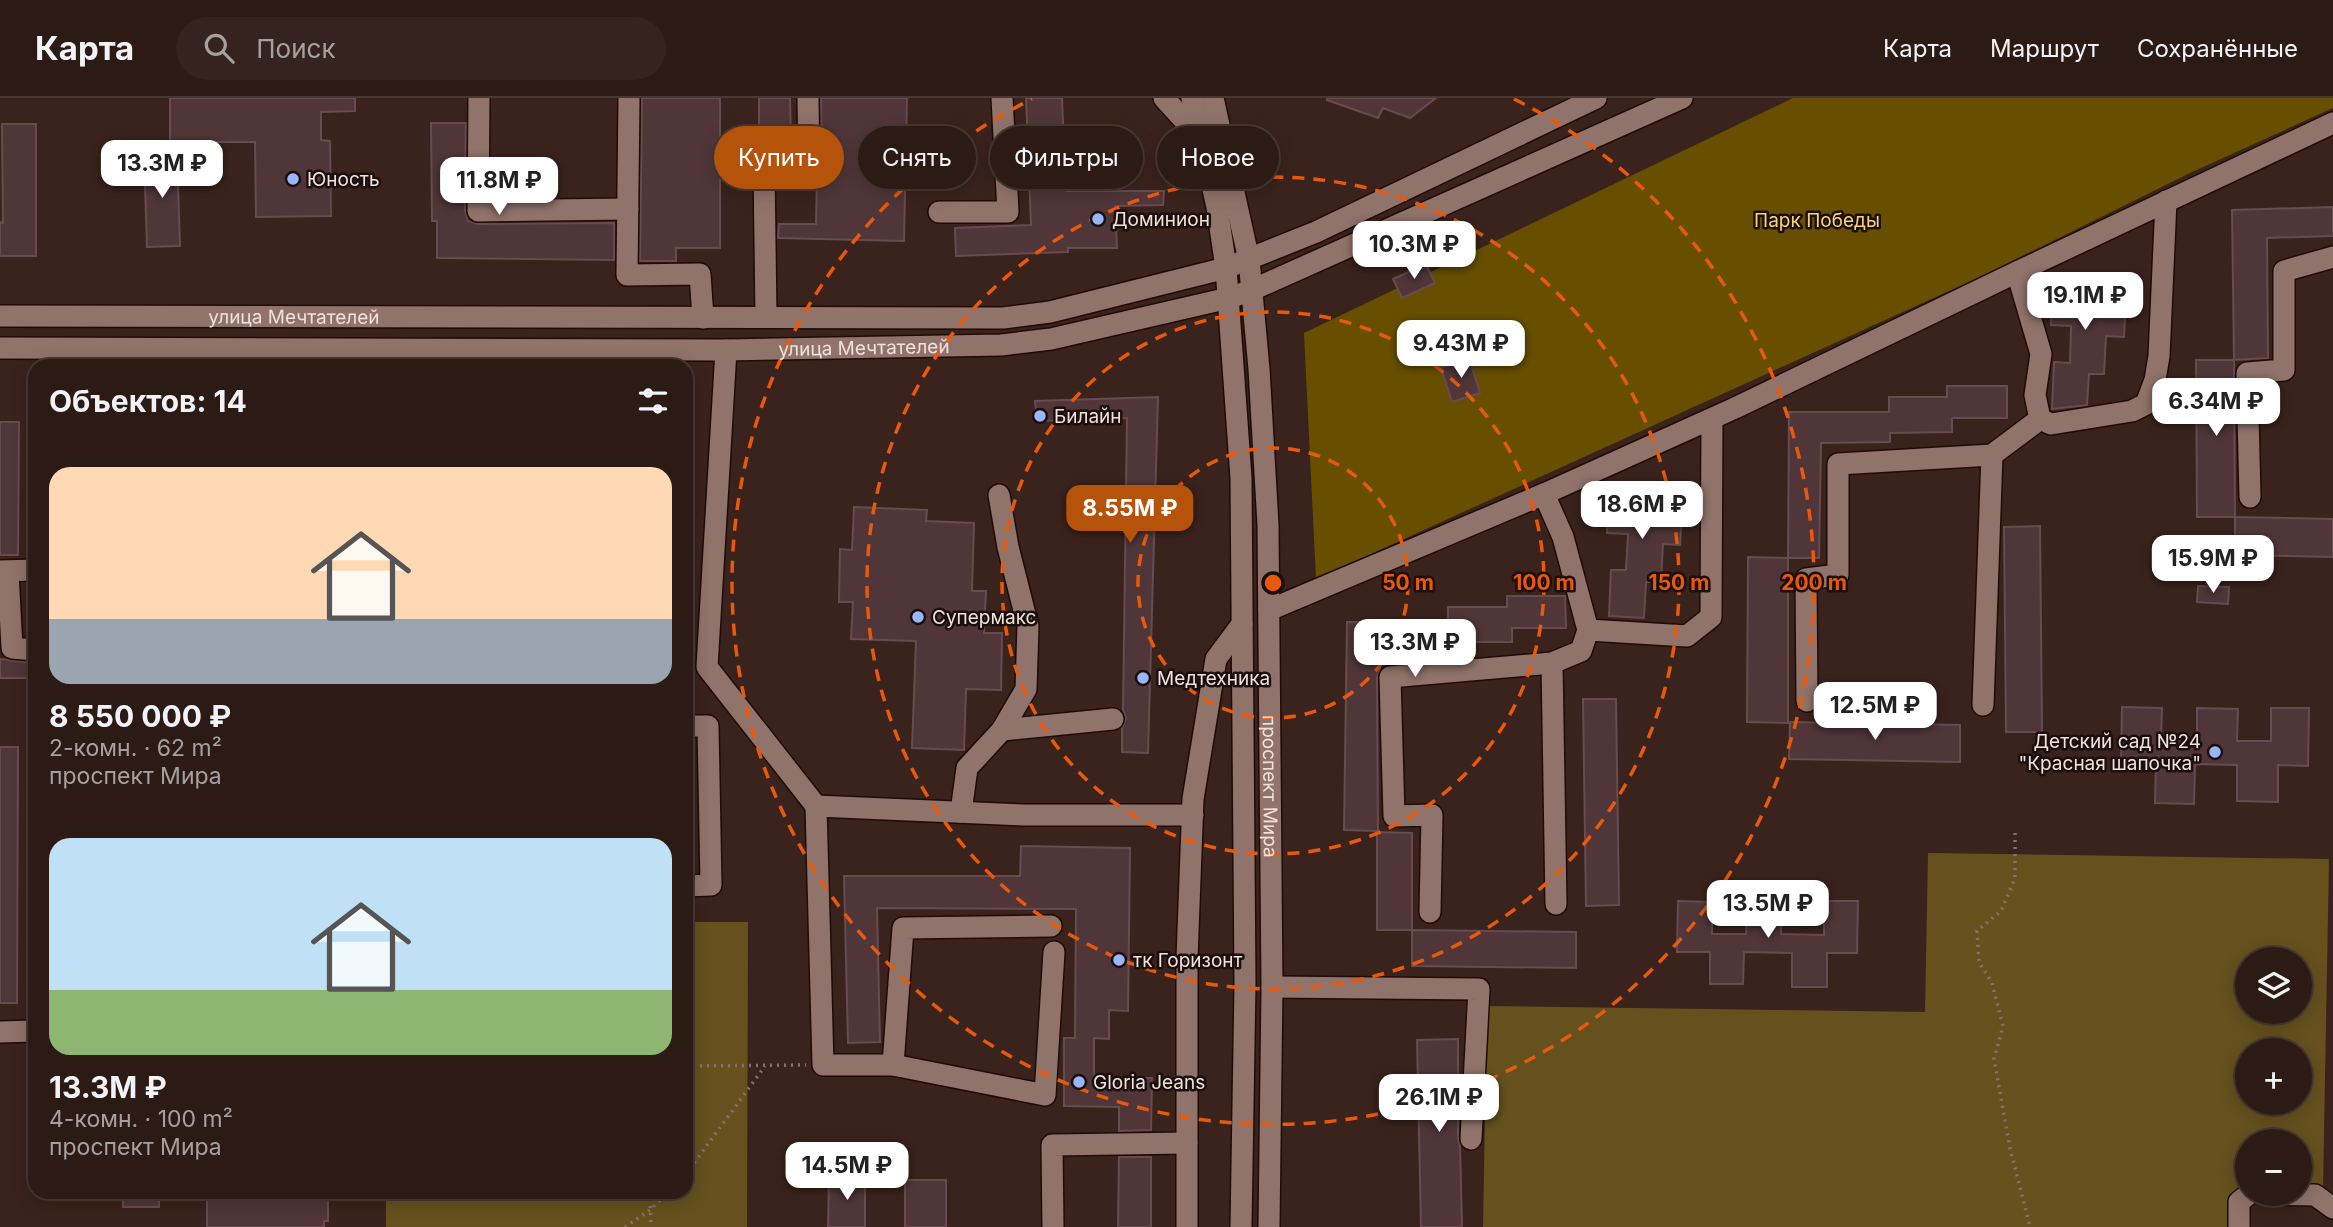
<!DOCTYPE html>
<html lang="ru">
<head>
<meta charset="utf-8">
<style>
	:root { --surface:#2c1a15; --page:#34231e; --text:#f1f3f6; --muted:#a6a1a0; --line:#483834; --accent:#b45309 }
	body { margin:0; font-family:Inter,sans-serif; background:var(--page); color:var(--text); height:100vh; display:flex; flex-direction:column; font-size:26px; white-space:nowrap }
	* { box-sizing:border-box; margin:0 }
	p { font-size:23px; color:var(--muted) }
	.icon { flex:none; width:38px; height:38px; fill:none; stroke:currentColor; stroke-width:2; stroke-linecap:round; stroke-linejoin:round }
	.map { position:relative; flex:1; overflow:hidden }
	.panel { position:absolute; left:28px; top:261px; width:665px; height:840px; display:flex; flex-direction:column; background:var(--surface); border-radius:21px; box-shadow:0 4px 18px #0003,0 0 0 2px var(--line) }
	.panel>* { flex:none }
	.banner { position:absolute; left:714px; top:28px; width:665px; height:63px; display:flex; gap:14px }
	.fabs { position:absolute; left:2235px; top:849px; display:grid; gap:14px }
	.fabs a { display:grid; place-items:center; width:77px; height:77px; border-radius:50%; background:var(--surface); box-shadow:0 4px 18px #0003,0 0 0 2px var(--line); font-size:35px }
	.price { position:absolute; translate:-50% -60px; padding:0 16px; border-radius:14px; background:#fff; color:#222; font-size:23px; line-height:46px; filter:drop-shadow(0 2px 4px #0008) }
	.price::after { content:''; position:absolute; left:50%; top:42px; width:21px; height:16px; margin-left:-10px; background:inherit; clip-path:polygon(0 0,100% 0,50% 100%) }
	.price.on { background:var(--accent); color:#fff }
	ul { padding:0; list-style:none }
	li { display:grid; align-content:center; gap:14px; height:371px; padding:0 21px }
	li span { display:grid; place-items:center; height:217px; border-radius:21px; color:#555 }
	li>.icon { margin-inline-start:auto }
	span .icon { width:126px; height:126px; fill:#fffc; stroke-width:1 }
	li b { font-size:30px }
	h2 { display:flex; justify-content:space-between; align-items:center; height:84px; padding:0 21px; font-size:30px }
	.pill { padding:0 24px; border-radius:32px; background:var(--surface); box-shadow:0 4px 18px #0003,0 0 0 2px var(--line); font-size:24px; line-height:63px }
	.pill.on { background:var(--accent); color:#fff }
	header { display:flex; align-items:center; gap:42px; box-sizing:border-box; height:98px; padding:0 35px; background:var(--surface); border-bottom:2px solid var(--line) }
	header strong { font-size:33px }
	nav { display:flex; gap:38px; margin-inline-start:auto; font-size:24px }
	.search { width:490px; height:63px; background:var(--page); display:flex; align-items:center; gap:18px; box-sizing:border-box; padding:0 24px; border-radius:38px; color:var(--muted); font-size:26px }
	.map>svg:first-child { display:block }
	.green { fill:#684f00 }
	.forest { fill:#65511e; fill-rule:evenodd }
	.building { fill:#503639; stroke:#674b4f; stroke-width:2 }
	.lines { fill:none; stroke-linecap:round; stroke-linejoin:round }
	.minor-casing { stroke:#200b06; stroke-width:24 }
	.path { stroke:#85716b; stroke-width:3.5; stroke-dasharray:2 5; stroke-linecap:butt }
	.minor { stroke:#90736b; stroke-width:21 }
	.ring { fill:none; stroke:#e8590c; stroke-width:3.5; stroke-dasharray:12 9 }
	.poi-dot { fill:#9ab5fd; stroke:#1a0f0c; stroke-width:2.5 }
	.labels { text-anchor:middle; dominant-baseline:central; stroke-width:5; stroke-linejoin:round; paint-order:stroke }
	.poi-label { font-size:19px; fill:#f1e1dc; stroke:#1a0f0c; text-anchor:start }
	.park-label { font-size:19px; fill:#fad374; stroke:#1a0f0c }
	.street-label { font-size:19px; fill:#f1e1dc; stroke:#1a0f0c }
	.centre { fill:#e8590c; stroke:#1a0f0c; stroke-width:3.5 }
	.ring-label { font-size:21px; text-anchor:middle; font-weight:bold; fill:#e8590c; stroke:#1a0f0c; stroke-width:5; stroke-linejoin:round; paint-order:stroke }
</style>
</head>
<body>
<header>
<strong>Карта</strong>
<div class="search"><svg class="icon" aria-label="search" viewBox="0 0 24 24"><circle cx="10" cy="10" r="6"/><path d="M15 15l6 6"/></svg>Поиск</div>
<nav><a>Карта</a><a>Маршрут</a><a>Сохранённые</a></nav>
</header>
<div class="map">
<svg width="2333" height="1129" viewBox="0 0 2333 1129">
	<rect width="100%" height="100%" fill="#3a231c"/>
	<!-- green -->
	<path class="green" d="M1793 0H2333V10L2190 75 1984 177 1316 481 1304 235Z"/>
	<!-- forest -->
	<g class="forest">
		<path d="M1928 755 2329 761 2323 1091H2300V1043H2247V1090L2239 1129H1483L1487 908 1925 914ZM2247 861H2300V914H2247ZM2247 952H2300V1004H2247Z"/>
		<path d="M686 824H748L747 1129H386V1094H686Z"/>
	</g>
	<!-- building -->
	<g class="building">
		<path d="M170 0H355V13L321 14V42L330 43 331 118 256 119 255 44H170Z"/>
		<path d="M642 0H720V150H676V163H640Z"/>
		<path d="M759 0H790L791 44H759Z"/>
		<path d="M821 0H907L904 143 778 140 779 126H816L817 80 822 70Z"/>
		<path d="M1026 0H1062L1066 93H1164L1163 107 1115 108 1117 150H1068V154L956 158 955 130 1031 127Z"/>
		<path d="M1327 0H1436L1410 20 1383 10 1378 20 1327 2Z"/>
		<path d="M431 25H466L465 113 468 123 478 126 614 125V162L437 160V123H432Z"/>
		<path d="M2 26H36V158H0V124L3 125Z"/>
		<path d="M177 55 180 148 147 149 144 56Z"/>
		<path d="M2333 109V138L2267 140 2268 260 2234 262 2232 112Z"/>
		<path d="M1426 166 1435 185 1402 200 1393 181Z"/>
		<path d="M2053 179 2127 183 2124 239 2106 238 2104 276H2089L2087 307 2052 311 2054 264 2070 265 2071 228 2051 227Z"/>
		<path d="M1469 260 1480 295 1452 304 1441 270Z"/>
		<path d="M2196 262H2234L2235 419H2197Z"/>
		<path d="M1947 288H2007V320H1952V334L1890 335V344L1821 345 1819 460H1788L1789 314H1889V299H1947Z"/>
		<path d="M1158 299 1148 655 1122 654V630L1126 620 1123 612 1127 320 1037 323 1035 303Z"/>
		<path d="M0 324H19L18 457H0Z"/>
		<path d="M1610 387 1683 390 1680 447 1663 446 1661 484H1646L1644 520 1609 518 1611 472H1626L1628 436 1607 435Z"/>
		<path d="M854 409 927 412 926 423 974 425 972 493H986L984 535H1002L1001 592 966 591 964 652 912 650 916 543 851 541 853 504H839L840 451 852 452Z"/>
		<path d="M2235 419 2333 421V459L2235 457Z"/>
		<path d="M2040 428 2042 634H2006L2004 429Z"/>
		<path d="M1748 459 1788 460V625L1747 624Z"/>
		<path d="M2198 488 2229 489 2228 506 2197 504Z"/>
		<path d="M1507 498H1565L1566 530H1512V544H1450V555H1380V571L1377 579 1378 733 1344 732 1347 524H1448V509H1507Z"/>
		<path d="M0 561 35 565V580H0Z"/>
		<path d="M1583 601H1616L1619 807 1586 808Z"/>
		<path d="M2122 609 2162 610 2161 642H2197V610L2238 611 2237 643H2271V610H2309L2308 668 2278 667V704L2237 703V667L2195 666 2194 706 2155 705 2156 665H2121Z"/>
		<path d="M1790 624 1960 627V664L1789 661Z"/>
		<path d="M0 649H18L17 905H0Z"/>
		<path d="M1377 734 1412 735V832H1377Z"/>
		<path d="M1021 748 1130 750 1128 913 1109 912V941L1094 940V980H1152L1151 1032 1119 1033V1009L1064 1008V940H1075L1076 811 877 810 880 944 848 945 844 778H1020Z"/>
		<path d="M1747 802H1782L1781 836 1824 837V803H1858L1857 855H1827V889H1792V855L1744 854 1743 886H1710V854H1677L1678 803 1712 804V836H1746Z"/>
		<path d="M1412 832 1576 834V870L1412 868Z"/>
		<path d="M1458 941V1040L1460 1048 1462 1129H1421L1417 942Z"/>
		<path d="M1119 1059H1151V1129H1118Z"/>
		<path d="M829 1078H865V1129H828Z"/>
		<rect x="905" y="1082" width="41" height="47"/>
		<rect x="123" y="1094" width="36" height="15"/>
		<path d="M207 1094H328V1123H324V1129H207Z"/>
	</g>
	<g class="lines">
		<defs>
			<g id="minor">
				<path d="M479 0 478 113 628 111"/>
				<path d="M629 0 627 177 700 176 703 220"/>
				<path d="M1164 0 1200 40"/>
				<path d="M1192 0 1217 109 1226 170 1241 380 1245 886 1241 1129"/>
				<path id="s1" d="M1213 0 1249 162 1259 271 1268 427 1272 889 1269 1129"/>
				<path d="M939 114H1008L1002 0"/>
				<path d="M2017 174 2041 256 2035 297 2040 321 2051 326 2132 313 2146 306 2155 282 2159 258 2166 103"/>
				<path id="s2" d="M0 218 1003 220 1050 214 1226 170 1316 134 1596 0"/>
				<path d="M766 218 764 70H809L808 0"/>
				<path id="s3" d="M0 250 726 252 1001 247 1051 241 1229 200 1252 192 1682 0"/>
				<path d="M726 252 707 569 816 708 1024 717H1193"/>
				<path d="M2250 399 2247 275 2284 272V173L2333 159"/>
				<path d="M0 473 35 472"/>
				<path d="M8 474 12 550 35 552"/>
				<path d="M1269 512 1544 396 1735 310 2017 174 2333 25"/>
				<path d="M1588 532 1687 538 1711 519 1712 321"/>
				<path d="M1552 565 1556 806"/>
				<path d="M1807 603 1806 481 1838 477V366L1992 357 2040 321"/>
				<path d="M1983 607 1992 357"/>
				<path d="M686 628H708L711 787 686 788"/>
				<path d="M1002 632 1113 621"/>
				<path d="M816 708 823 967H893L1045 997 1054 854"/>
				<path d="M961 714 967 670 1002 632 1026 591 1028 528 1008 449 999 397"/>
				<path d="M1430 814 1432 717 1394 718 1390 579 1552 565 1581 553 1588 532 1563 439 1544 396"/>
				<path d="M1272 889 1479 891 1471 1041"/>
				<path d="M0 934 35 933"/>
				<path d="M893 967 903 830 1051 828"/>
				<path d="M2265 1096 2315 1097 2333 1110"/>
				<path d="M1053 1129 1052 1047 1187 1045"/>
				<path d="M1187 1129V860L1193 701 1216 561 1242 526"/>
				<path d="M2239 1129V1104L2249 1096"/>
			</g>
		</defs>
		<!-- minor casing -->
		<use href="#minor" class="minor-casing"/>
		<!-- path -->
		<g class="path">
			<path d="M2015 735V780L2001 813 1977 833 1979 864 1992 885 2003 928 1994 961 2010 1050 2030 1129"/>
			<path d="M686 968 806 967"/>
			<path d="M686 1076 765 968"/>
			<path d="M650 1094 651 1129"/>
			<path d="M625 1129 650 1112 668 1094"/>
		</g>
		<!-- minor -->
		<use href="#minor" class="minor"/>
	</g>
	<!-- distance rings -->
	<g class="ring">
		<circle cx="1273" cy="485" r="135"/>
		<circle cx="1273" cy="485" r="271"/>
		<circle cx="1273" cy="485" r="406"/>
		<path d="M1514 1A541 541 0 1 1 1032 1"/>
	</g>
	<!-- markers -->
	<g class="poi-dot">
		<circle cx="293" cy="81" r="7"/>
		<circle cx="1098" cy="121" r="7"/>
		<circle cx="1040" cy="318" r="7"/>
		<circle cx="918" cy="519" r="7"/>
		<circle cx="1143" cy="580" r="7"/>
		<circle cx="2215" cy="654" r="7"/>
		<circle cx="1119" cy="862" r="7"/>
		<circle cx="1079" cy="984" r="7"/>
	</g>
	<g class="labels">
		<!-- poi labels -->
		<g class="poi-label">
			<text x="307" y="81">Юность</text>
			<text x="1112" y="121">Доминион</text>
			<text x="1054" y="318">Билайн</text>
			<text x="932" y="519">Супермакс</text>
			<text x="1157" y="580">Медтехника</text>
			<text x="2201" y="643" text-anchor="end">Детский сад №24<tspan x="2201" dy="22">"Красная шапочка"</tspan></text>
			<text x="1133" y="862">тк Горизонт</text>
			<text x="1093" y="984">Gloria Jeans</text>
		</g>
		<!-- park labels -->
		<g class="park-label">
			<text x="1817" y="122">Парк Победы</text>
		</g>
		<!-- street labels -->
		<g class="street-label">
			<text stroke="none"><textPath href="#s2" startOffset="294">улица Мечтателей</textPath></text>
			<text stroke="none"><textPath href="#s3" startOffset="864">улица Мечтателей</textPath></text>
			<text stroke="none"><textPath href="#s1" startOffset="693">проспект Мира</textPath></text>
		</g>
	</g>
	<circle cx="1273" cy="485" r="10" class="centre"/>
	<g class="ring-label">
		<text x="1408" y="492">50 m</text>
		<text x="1544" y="492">100 m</text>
		<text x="1679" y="492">150 m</text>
		<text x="1814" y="492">200 m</text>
	</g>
</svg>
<div class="fabs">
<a><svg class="icon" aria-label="layers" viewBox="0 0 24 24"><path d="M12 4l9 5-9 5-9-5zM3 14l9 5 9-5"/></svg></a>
<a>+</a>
<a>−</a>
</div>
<b class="price" style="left:162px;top:102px">13.3M ₽</b>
<b class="price" style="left:499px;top:119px">11.8M ₽</b>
<b class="price" style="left:1414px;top:183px">10.3M ₽</b>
<b class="price" style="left:2085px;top:234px">19.1M ₽</b>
<b class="price" style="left:1461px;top:282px">9.43M ₽</b>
<b class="price" style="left:2216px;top:340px">6.34M ₽</b>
<b class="price" style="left:1642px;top:443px">18.6M ₽</b>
<b class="price on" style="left:1130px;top:447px">8.55M ₽</b>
<b class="price" style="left:2213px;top:497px">15.9M ₽</b>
<b class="price" style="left:1415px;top:581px">13.3M ₽</b>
<b class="price" style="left:1875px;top:644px">12.5M ₽</b>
<b class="price" style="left:1768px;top:842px">13.5M ₽</b>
<b class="price" style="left:1439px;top:1036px">26.1M ₽</b>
<b class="price" style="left:847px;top:1104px">14.5M ₽</b>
<div class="banner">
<a class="pill on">Купить</a>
<a class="pill">Снять</a>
<a class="pill">Фильтры</a>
<a class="pill">Новое</a>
</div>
<section class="panel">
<h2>Объектов: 14<svg class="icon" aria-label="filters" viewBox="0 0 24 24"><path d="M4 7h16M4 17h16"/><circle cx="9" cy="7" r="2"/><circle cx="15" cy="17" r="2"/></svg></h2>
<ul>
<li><span style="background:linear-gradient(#ffd9b3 70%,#9aa5b1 0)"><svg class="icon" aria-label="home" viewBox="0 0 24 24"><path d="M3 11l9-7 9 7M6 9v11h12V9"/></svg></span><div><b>8 550 000 ₽</b><p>2-комн. · 62 m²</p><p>проспект Мира</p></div></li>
<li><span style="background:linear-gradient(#bfe0f5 70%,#8fb573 0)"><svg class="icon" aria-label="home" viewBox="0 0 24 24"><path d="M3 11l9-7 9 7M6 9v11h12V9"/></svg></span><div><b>13.3M ₽</b><p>4-комн. · 100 m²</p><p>проспект Мира</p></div></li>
</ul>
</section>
</div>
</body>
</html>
